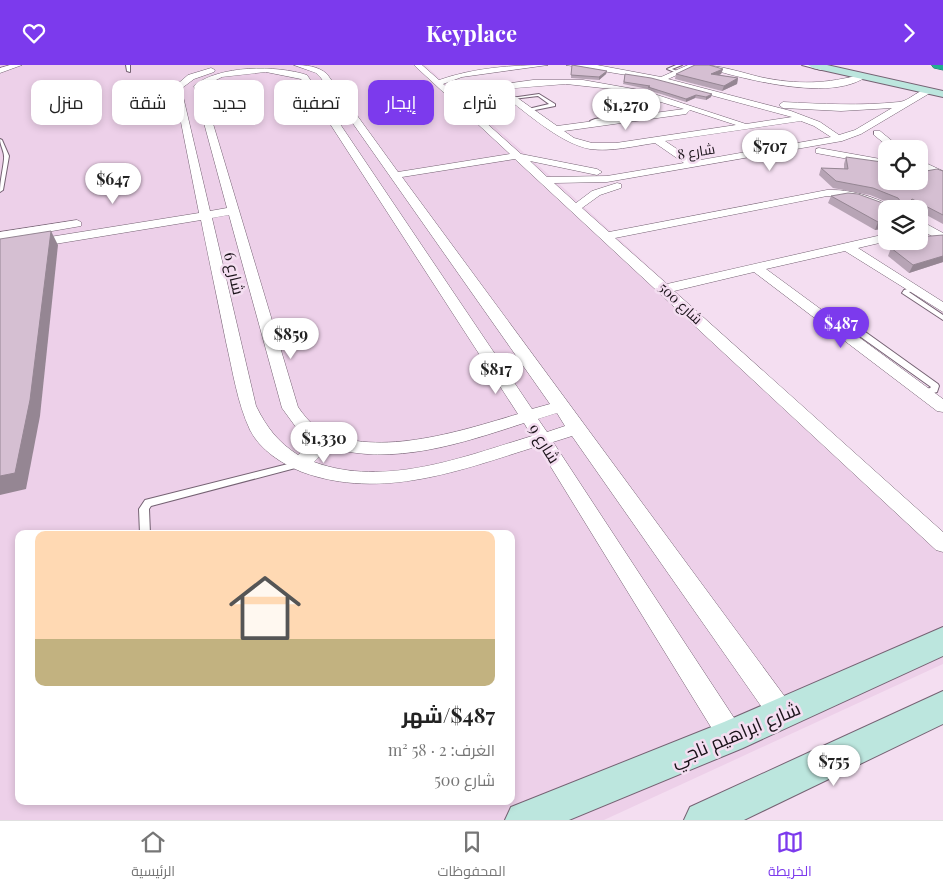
<!DOCTYPE html>
<html lang="ar">
<head>
<meta charset="utf-8">
<style>
	:root { --surface:#fff; --page:#f2f2f2; --text:#222; --muted:#767676; --line:#e0e0e0; --accent:#7c3aed }
	body { margin:0; font-family:"Playfair Display",Cairo,serif; background:var(--page); color:var(--text); direction:rtl; height:100vh; display:flex; flex-direction:column; font-size:19px; white-space:nowrap }
	* { box-sizing:border-box; margin:0 }
	p { font-size:16px; color:var(--muted) }
	.icon { flex:none; width:28px; height:28px; fill:none; stroke:currentColor; stroke-width:2; stroke-linecap:round; stroke-linejoin:round }
	.map { position:relative; flex:1; overflow:hidden; direction:ltr }
	.panel { position:absolute; left:15px; top:465px; width:500px; height:275px; display:flex; flex-direction:column; background:var(--surface); border-radius:10px; box-shadow:0 2px 8px #0003; direction:rtl }
	.panel>* { flex:none }
	.hud { position:absolute; left:15px; top:15px; width:500px; height:45px; direction:rtl; display:flex; gap:10px }
	.tools { position:absolute; left:878px; top:75px; display:grid; gap:10px }
	.tools a { display:grid; place-items:center; width:50px; height:50px; border-radius:10px; background:var(--surface); box-shadow:0 2px 8px #0003; font-size:25px }
	.price { position:absolute; translate:-50% -42px; padding:0 11px; border-radius:18px; background:#fff; color:#222; font-size:16px; line-height:32px; filter:drop-shadow(0 1px 2px #0008) }
	.price::after { content:''; position:absolute; left:50%; top:30px; width:15px; height:11px; margin-left:-8px; background:inherit; clip-path:polygon(0 0,100% 0,50% 100%) }
	.price.selected { background:var(--accent); color:#fff }
	ul { padding:0; list-style:none }
	li { display:grid; align-content:center; gap:10px; height:265px; padding:0 20px }
	li span { display:grid; place-items:center; height:155px; border-radius:10px; color:#555 }
	li>.icon { margin-inline-start:auto }
	span .icon { width:90px; height:90px; fill:#fffc; stroke-width:1 }
	li b { font-size:21px }
	.tag { padding:0 18px; border-radius:10px; background:var(--surface); box-shadow:0 2px 8px #0003; font-size:18px; line-height:45px }
	.tag.selected { background:var(--accent); color:#fff }
	header { display:flex; justify-content:space-between; align-items:center; height:65px; padding:0 20px; background:var(--accent); color:#fff; font-size:22px; font-weight:700 }
	.menu { display:flex; justify-content:space-around; align-items:center; height:70px; border-top:1px solid var(--line); background:var(--surface); font-size:14px; color:var(--muted) }
	.menu a { display:grid; justify-items:center; gap:2px }
	.menu .selected { color:var(--accent) }
	.map>svg:first-child { display:block }
	.built { fill:#edd0e9; fill-rule:evenodd }
	.lines { fill:none; stroke-linecap:round; stroke-linejoin:round }
	.lane-casing { stroke:#756273; stroke-width:2 }
	.street-casing { stroke:#756273; stroke-width:1 }
	.secondary-casing { stroke:#756273; stroke-width:2 }
	.highway-casing { stroke:#1e7666; stroke-width:1 }
	.lane { fill:#fff; fill-rule:evenodd }
	.street { fill:#fff; fill-rule:evenodd }
	.secondary { fill:#bce6de; fill-rule:evenodd }
	.highway { fill:#20ac90; fill-rule:evenodd }
	.wall { fill:#b7a4b5 }
	.shaded-wall { fill:#958693 }
	.building { fill:#d5bfd2; stroke:#958693 }
	.labels { text-anchor:middle; dominant-baseline:central; stroke-width:5; stroke-linejoin:round; paint-order:stroke }
	.far-street-label { font-size:14px; fill:#1a1219; stroke:#f4def1 }
	.street-label { font-size:16px; fill:#1a1219; stroke:#f4def1 }
	.near-street-label { font-size:19px; fill:#1a1219; stroke:#f4def1 }
</style>
</head>
<body>
<header><svg class="icon" aria-label="forward" viewBox="0 0 24 24"><path d="M9 5l7 7-7 7"/></svg>Keyplace<svg class="icon" aria-label="heart" viewBox="0 0 24 24"><path d="M12 20l-8-8c-3-5 5-10 8-4 3-6 11-1 8 4z"/></svg></header>
<div class="map">
<svg width="943" height="755" viewBox="0 0 943 755">
	<rect width="100%" height="100%" fill="#f4def1"/>
	<!-- built -->
	<path class="built" d="M0 0H425L566 125 943 473V599L604 755H0ZM19 469H511V736H19Z"/>
	<g class="lines">
		<defs>
			<g id="lane">
				<path d="M126 0H130V7L127 6Z"/>
				<path d="M676 0H682L672 4 677 6V8L667 4Z"/>
				<path d="M802 0H809L823 4 821 5Z"/>
				<path d="M539 29 555 39V41L530 46 528 44 549 39 538 31 513 34 511 33Z"/>
				<path d="M642 47 656 50 654 51 642 49 596 56 594 57 595 59 593 60 590 56 595 54Z"/>
				<path d="M0 74 2 75 9 91 3 125 0 127C0 115 3 105 4 94 5 87 0 81 0 74Z"/>
				<path d="M914 222 917 224 916 225 909 227 943 250V255L902 228 904 225Z"/>
				<path d="M835 249 843 251 938 319 939 321 937 327 924 331 921 330 920 328 921 326 930 323 931 322 837 255 834 253 824 255 820 253 821 251Z"/>
				<path d="M300 396 305 399 303 401 151 441 149 444 150 469H140L139 444 145 435Z"/>
			</g>
			<g id="street">
				<path d="M10 0H22L0 8V3Z"/>
				<path d="M294 0C306 0 318 1 327 9L398 107 510 89 414 0H422L439 15C473 3 511 0 548 0L462 12 443 19 452 26 533 15H583L645 26 746 59 792 52 651 14 566 0H597L661 12 688 0H699L668 14 791 46 820 57 839 70 855 65 892 43 841 46 783 43 779 40 783 37C822 39 860 41 899 37 910 36 919 23 930 24V28L861 69 842 76 607 117 554 118 576 138 592 126 617 118 621 119V123L600 130 582 143 609 167 827 125C851 124 872 131 894 142L896 144H886V146L856 134 827 131 615 173 667 219 886 169 888 176 858 183 943 237V247L845 186 766 204 943 334V347L937 346 754 207 674 226 943 467V487L936 485 515 94 402 112 791 640 794 649 791 658 782 661 773 658 572 371 553 377 740 662 744 671 740 680 731 684 722 680 538 381C461 405 382 436 302 407 282 399 260 385 250 365 237 337 233 307 226 277 218 236 209 196 201 155L0 188V180L199 148 174 22 188 10 211 3 215 5 214 7 194 14 182 23V27L210 146 227 143 194 21C218 0 277 0 307 10L532 344 550 339 321 13 316 8ZM266 7 301 14 518 349C461 366 370 396 316 362 309 357 303 349 298 342L202 22 222 12ZM566 19 621 25 684 44 557 61 505 24ZM496 25C523 44 558 78 590 84 611 87 634 81 655 78L684 98 607 111 547 112 530 96 597 110 602 107 597 104 521 89 456 31ZM690 45 736 60 616 78H592L574 73 564 66 686 49ZM801 56 814 61 831 72 695 96 665 76ZM229 150 282 343 298 365 315 375 298 390C278 377 267 363 256 341L212 153ZM557 348 565 361 547 367 538 354ZM524 358 532 371C463 392 385 423 314 397L329 382C392 402 463 378 524 358Z"/>
				<path d="M699 0C720 0 740 7 760 12 798 20 826 19 863 9L867 11C836 35 763 18 728 9 719 6 707 5 699 0Z"/>
				<path d="M874 66H880L902 84H891L874 70Z"/>
				<path d="M819 83 886 95V101L816 88V84Z"/>
				<path d="M919 95 943 106V113L919 102Z"/>
				<path d="M77 155 81 157V161L0 175V167Z"/>
				<path d="M919 155 943 168V177L919 164Z"/>
			</g>
			<g id="secondary">
				<path d="M808 0H827L943 26V32L813 3Z"/>
				<path d="M943 562V591L743 683 569 755H505L511 742 724 657Z"/>
				<path d="M943 626V659L744 755H684L690 742Z"/>
			</g>
			<path id="highway" d="M932 0H943V5L934 3Z"/>
		</defs>
		<!-- lane casing -->
		<use href="#lane" class="lane-casing"/>
		<!-- street casing -->
		<use href="#street" class="street-casing"/>
		<!-- secondary casing -->
		<use href="#secondary" class="secondary-casing"/>
		<!-- highway casing -->
		<use href="#highway" class="highway-casing"/>
		<!-- lane -->
		<use href="#lane" class="lane"/>
		<!-- street -->
		<use href="#street" class="street"/>
		<!-- secondary -->
		<use href="#secondary" class="secondary"/>
		<!-- highway -->
		<use href="#highway" class="highway"/>
	</g>
	<!-- wall -->
	<g class="wall">
		<path d="M572 0 607 6 606 9 599 15 571 13Z"/>
		<path d="M723 4 721 9 719 10 738 13 737 19 722 26 675 14 676 9Z"/>
		<path d="M625 9 711 32 706 35 695 33 686 37 648 25V24L623 19Z"/>
		<path d="M846 92 881 112 921 107 943 106V159L919 146V144H914L909 141 886 144V167L880 164 875 165 828 138 831 131 888 140 892 139 870 130 833 123 819 110 821 103 844 104V99Z"/>
		<path d="M943 170V197L909 208 888 191 891 183Z"/>
	</g>
	<!-- shaded-wall -->
	<g class="shaded-wall">
		<path d="M723 4 721 9 710 14 711 9Z"/>
		<path d="M607 6 606 9 599 15V12Z"/>
		<path d="M738 13 737 19 722 26 724 21Z"/>
		<path d="M712 29 711 32 706 35V32Z"/>
		<path d="M696 30 695 33 686 37V34Z"/>
		<path d="M912 134 909 141 907 144H904Z"/>
		<path d="M884 156 880 164 875 165 878 157Z"/>
		<path d="M51 166 58 180 40 351 26 424 0 430V411Z"/>
		<path d="M943 191V197L909 208 913 200Z"/>
	</g>
	<!-- building -->
	<g class="building">
		<path d="M572 0 607 6 599 12 571 10Z"/>
		<path d="M695 0H709L723 4 711 9 738 13 724 21 676 9Z"/>
		<path d="M625 9 651 13 712 29 706 32 696 30 686 34 648 22 650 21 624 17Z"/>
		<path d="M846 92 882 97 881 112 886 109V116H919V107H921L937 104 943 106V150L912 134 904 144H886V158L884 156 878 157 831 131 848 128 858 129 888 140 901 137 898 133 873 123 836 116 821 103 848 104Z"/>
		<path d="M51 166 30 335 15 408 0 411V174Z"/>
		<path d="M943 170V191L913 200 891 183 903 176H919V172Z"/>
	</g>
	<g class="labels">
		<!-- far-street labels -->
		<g class="far-street-label">
			<text transform="translate(696 86) rotate(-9)">شارع 8</text>
			<text transform="translate(681 238) rotate(43)">شارع 500</text>
		</g>
		<!-- street labels -->
		<g class="street-label">
			<text transform="translate(235 208) rotate(77)">شارع 6</text>
			<text transform="translate(545 378) rotate(58)">شارع 9</text>
		</g>
		<!-- near-street labels -->
		<g class="near-street-label">
			<text transform="translate(735 668) rotate(-23)">شارع ابراهيم ناجي</text>
		</g>
	</g>
</svg>
<div class="tools">
<a><svg class="icon" aria-label="locate" viewBox="0 0 24 24"><circle cx="12" cy="12" r="6"/><path d="M12 2v4M12 18v4M2 12h4M18 12h4"/></svg></a>
<a><svg class="icon" aria-label="layers" viewBox="0 0 24 24"><path d="M12 4l9 5-9 5-9-5zM3 14l9 5 9-5"/></svg></a>
</div>
<b class="price" style="left:626px;top:66px">$1,270</b>
<b class="price" style="left:770px;top:107px">$707</b>
<b class="price" style="left:113px;top:140px">$647</b>
<b class="price selected" style="left:841px;top:284px">$487</b>
<b class="price" style="left:291px;top:295px">$859</b>
<b class="price" style="left:496px;top:330px">$817</b>
<b class="price" style="left:324px;top:399px">$1,330</b>
<b class="price" style="left:834px;top:722px">$755</b>
<div class="hud">
<a class="tag">شراء</a>
<a class="tag selected">إيجار</a>
<a class="tag">تصفية</a>
<a class="tag">جديد</a>
<a class="tag">شقة</a>
<a class="tag">منزل</a>
</div>
<section class="panel">
<ul>
<li><span style="background:linear-gradient(#ffd9b3 70%,#c2b280 0)"><svg class="icon" aria-label="home" viewBox="0 0 24 24"><path d="M3 11l9-7 9 7M6 9v11h12V9"/></svg></span><div><b>$487/شهر</b><p>الغرف: 2 · 58 m²</p><p>شارع 500</p></div></li>
</ul>
</section>
</div>
<nav class="menu">
<a class="selected"><svg class="icon" aria-label="map" viewBox="0 0 24 24"><path d="M3 6l6-2 6 2 6-2v14l-6 2-6-2-6 2zM9 4v14M15 6v14"/></svg>الخريطة</a>
<a><svg class="icon" aria-label="saved" viewBox="0 0 24 24"><path d="M7 4h10v16l-5-4-5 4z"/></svg>المحفوظات</a>
<a><svg class="icon" aria-label="home" viewBox="0 0 24 24"><path d="M3 11l9-7 9 7M6 9v11h12V9"/></svg>الرئيسية</a>
</nav>
</body>
</html>
